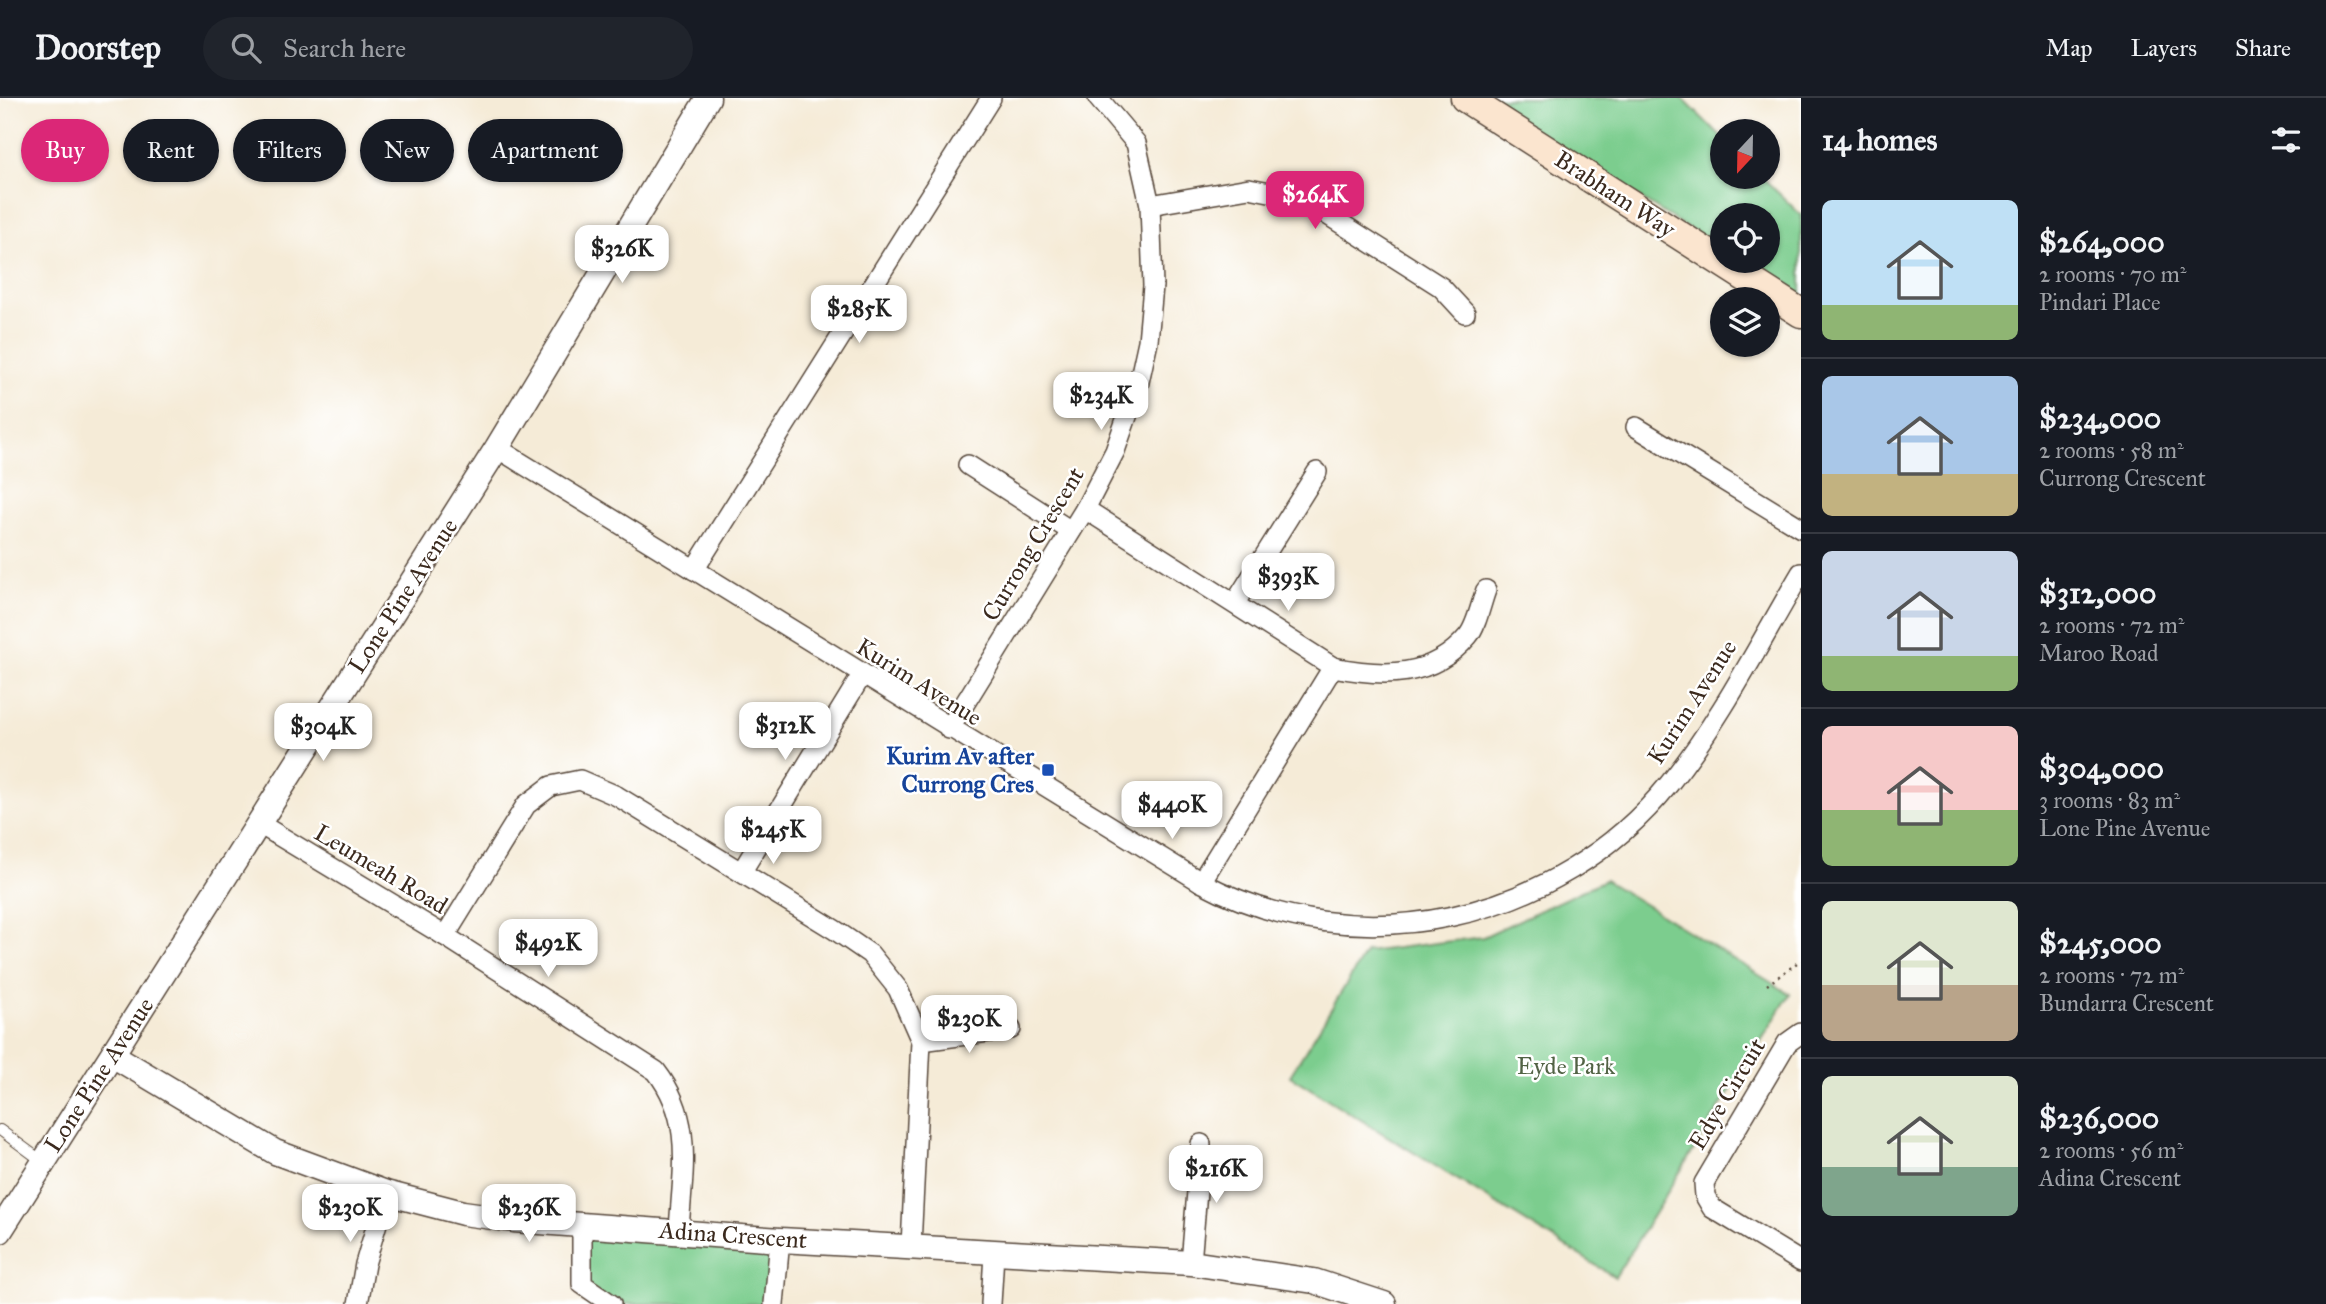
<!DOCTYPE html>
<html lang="en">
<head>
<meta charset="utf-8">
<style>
	:root { --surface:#171b24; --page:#20242c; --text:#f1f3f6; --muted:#9ea1a6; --line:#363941; --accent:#db2777 }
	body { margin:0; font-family:"IM FELL Great Primer",serif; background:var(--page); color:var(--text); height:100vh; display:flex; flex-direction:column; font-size:26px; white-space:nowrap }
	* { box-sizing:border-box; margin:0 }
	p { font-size:23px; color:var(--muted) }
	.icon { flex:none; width:38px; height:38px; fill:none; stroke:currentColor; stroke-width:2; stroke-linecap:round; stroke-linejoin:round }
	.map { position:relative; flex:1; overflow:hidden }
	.side { display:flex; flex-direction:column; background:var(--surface); width:525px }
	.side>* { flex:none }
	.guide { position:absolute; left:21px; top:21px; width:665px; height:63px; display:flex; gap:14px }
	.needle { width:46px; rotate:202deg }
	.fabs { position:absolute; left:1710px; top:21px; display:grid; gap:14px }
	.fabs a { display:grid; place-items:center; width:70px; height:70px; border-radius:50%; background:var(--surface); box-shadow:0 2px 5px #0004; font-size:35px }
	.price { position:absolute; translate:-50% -60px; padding:0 16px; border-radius:14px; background:#fff; color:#222; font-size:23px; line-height:46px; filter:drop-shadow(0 2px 4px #0008) }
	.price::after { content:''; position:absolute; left:50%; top:42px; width:21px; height:16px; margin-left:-10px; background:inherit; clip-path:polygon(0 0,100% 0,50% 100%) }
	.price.active { background:var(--accent); color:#fff }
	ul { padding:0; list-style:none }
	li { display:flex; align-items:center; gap:21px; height:175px; padding:0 21px }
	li+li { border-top:2px solid var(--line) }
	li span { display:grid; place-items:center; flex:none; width:196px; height:140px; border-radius:10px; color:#555 }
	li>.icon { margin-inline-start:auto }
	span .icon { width:84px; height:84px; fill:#fffc; stroke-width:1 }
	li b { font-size:30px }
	h2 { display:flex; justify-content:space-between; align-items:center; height:84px; padding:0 21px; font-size:30px }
	.tag { padding:0 24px; border-radius:32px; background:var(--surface); box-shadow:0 2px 5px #0004; font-size:24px; line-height:63px }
	.tag.active { background:var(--accent); color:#fff }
	header { display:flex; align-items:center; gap:42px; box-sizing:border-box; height:98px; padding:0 35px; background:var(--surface); border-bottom:2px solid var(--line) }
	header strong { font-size:33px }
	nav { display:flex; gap:38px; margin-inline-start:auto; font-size:24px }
	.search { width:490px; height:63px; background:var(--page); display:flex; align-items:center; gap:18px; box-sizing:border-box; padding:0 24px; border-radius:38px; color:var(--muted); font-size:26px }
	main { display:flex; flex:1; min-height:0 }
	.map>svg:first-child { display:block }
	.green { fill:#7ccd8e; stroke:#5c7c56; stroke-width:2 }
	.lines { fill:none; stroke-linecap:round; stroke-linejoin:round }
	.service-casing { stroke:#57473a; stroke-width:12 }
	.minor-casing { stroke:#57473a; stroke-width:22 }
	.tertiary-casing { stroke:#57473a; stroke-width:27 }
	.secondary-casing { stroke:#57473a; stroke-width:31 }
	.path { stroke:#57473a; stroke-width:2.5; stroke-dasharray:2 5; stroke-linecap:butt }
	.service { stroke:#fff; stroke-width:10 }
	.minor { stroke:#fff; stroke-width:19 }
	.tertiary { stroke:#fff; stroke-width:24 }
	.secondary { stroke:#fbe5cf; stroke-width:28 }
	.transit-dot { fill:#1a4fb4; stroke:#fff; stroke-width:2.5 }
	.labels { text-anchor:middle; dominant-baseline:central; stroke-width:5; stroke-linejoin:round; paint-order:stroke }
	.street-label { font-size:24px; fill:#3b2a1e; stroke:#fff }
	.transit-label { font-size:24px; font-weight:bold; fill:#164399; stroke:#fff; text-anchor:end }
	.park-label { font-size:24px; fill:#526345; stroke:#fff }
</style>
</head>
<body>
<header>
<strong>Doorstep</strong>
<div class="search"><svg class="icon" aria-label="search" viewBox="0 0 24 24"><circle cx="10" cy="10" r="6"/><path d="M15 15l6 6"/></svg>Search here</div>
<nav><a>Map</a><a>Layers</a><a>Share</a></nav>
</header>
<main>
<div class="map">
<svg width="1801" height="1206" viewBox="0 0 1801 1206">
	<rect width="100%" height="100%" fill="#fff"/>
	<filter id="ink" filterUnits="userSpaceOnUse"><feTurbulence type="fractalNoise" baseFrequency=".0143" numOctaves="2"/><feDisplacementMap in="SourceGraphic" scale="14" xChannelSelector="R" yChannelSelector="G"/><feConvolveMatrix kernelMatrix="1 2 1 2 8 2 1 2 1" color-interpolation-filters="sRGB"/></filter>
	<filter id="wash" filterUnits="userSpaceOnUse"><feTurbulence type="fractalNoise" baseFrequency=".00686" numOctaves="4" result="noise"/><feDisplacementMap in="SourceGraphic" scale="28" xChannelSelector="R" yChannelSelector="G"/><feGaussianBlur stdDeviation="1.57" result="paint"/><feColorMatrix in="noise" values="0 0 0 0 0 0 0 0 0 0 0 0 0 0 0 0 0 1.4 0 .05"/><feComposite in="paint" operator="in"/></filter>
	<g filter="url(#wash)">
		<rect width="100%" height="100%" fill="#f5ebd7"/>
		<!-- green -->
		<g class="green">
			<path d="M1482 0H1682L1722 40V79H1762L1801 117V202L1739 163H1768V117H1722V152Z"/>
			<path d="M1605 782 1790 896 1615 1179 1290 978 1366 854 1483 839Z"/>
			<path d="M582 1127 780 1142 774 1206H611L587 1191Z"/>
		</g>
	</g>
	<g filter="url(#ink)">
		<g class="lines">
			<defs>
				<path id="service" d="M0 1032 42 1063"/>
				<g id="minor">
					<path d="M1150 107 1249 90 1301 100 1441 189 1465 215"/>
					<path d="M1636 329 1801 430"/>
					<path d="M497 350 1201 784C1357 868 1558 824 1669 686 1721 622 1759 546 1801 475"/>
					<path d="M968 367 1071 433"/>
					<path d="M1085 411 1333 569C1383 579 1432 581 1468 538 1477 527 1481 505 1486 492"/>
					<path d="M694 472 991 0"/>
					<path d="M1235 505 1317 374"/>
					<path d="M949 631 1085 411 1115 353 1139 284 1148 243 1153 188 1150 107 1136 45 1098 0"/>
					<path d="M258 725 445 838 656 973C695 1023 682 1074 679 1133"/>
					<path d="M742 773 862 577"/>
					<path d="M1201 784 1333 569"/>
					<path d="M445 838 526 707 551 688 580 682 617 698 835 832 870 856 898 891 921 943 911 1148"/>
					<path d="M1801 935 1787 945 1704 1085 1705 1098 1712 1110 1801 1164"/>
					<path d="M921 943 1011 931"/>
					<path d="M582 1127V1186L611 1206"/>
					<path d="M1191 1165 1201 1046"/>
					<path d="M358 1206 365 1166 386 1095"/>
					<path d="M774 1206 780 1142"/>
					<path d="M991 1206 994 1156"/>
				</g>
				<g id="tertiary">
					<path d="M114 958 275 1054 386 1095 463 1115 514 1122 780 1142 1191 1165 1314 1183 1384 1206"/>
					<path d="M0 1133 497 350 708 0"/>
				</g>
				<path id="secondary" d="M1465 0 1801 215"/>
			</defs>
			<!-- service casing -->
			<use href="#service" class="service-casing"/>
			<!-- minor casing -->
			<use href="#minor" class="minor-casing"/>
			<!-- tertiary casing -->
			<use href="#tertiary" class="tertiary-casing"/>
			<!-- secondary casing -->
			<use href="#secondary" class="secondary-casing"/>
			<!-- path -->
			<path class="path" d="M1767 887 1801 862"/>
			<!-- service -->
			<use href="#service" class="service"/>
			<!-- minor -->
			<use href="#minor" class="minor"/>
			<!-- tertiary -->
			<use href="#tertiary" class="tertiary"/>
			<!-- secondary -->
			<use href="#secondary" class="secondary"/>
		</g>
	</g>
	<!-- markers -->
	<rect class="transit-dot" x="1041" y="665" width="14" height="14" rx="3.5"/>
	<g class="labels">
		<!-- street labels -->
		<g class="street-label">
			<text transform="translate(1615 96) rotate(33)">Brabham Way</text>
			<text transform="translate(1033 446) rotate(-59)">Currong Crescent</text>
			<text transform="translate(403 498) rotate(-57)">Lone Pine Avenue</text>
			<text transform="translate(919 584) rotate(32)">Kurim Avenue</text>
			<text transform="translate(1692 604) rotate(-57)">Kurim Avenue</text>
			<text transform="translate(381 771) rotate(31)">Leumeah Road</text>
			<text transform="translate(99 977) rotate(-57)">Lone Pine Avenue</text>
			<text transform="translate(1727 996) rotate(-59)">Edye Circuit</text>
			<text transform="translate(733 1137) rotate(4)">Adina Crescent</text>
		</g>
		<!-- transit labels -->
		<g class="transit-label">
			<text x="1034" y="658">Kurim Av after<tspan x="1034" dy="28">Currong Cres</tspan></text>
		</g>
		<!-- park labels -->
		<g class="park-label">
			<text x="1566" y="968">Eyde Park</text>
		</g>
	</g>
</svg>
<div class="fabs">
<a><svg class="needle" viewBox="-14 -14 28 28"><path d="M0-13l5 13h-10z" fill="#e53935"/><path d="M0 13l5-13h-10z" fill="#9ea1a6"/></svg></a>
<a><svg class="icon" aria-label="locate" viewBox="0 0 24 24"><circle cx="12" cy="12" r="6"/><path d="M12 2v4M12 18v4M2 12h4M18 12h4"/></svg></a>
<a><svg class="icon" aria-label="layers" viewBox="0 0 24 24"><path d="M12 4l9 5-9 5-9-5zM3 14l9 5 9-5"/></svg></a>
</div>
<b class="price active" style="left:1315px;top:133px">$264K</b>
<b class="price" style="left:622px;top:187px">$326K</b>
<b class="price" style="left:859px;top:247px">$285K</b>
<b class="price" style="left:1101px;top:334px">$234K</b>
<b class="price" style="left:1288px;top:515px">$393K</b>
<b class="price" style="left:785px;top:664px">$312K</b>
<b class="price" style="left:323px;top:665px">$304K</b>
<b class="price" style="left:1172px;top:743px">$440K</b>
<b class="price" style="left:773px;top:768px">$245K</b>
<b class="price" style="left:548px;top:881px">$492K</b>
<b class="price" style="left:969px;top:957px">$230K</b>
<b class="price" style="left:1216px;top:1107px">$216K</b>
<b class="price" style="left:350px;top:1146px">$230K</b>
<b class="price" style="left:529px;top:1146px">$236K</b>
<div class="guide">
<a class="tag active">Buy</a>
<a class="tag">Rent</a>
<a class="tag">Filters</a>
<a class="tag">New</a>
<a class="tag">Apartment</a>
</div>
</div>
<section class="side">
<h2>14 homes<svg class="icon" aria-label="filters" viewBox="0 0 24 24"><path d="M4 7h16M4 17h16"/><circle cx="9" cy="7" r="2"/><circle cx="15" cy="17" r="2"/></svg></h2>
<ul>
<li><span style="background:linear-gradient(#bfe0f5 75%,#8fb573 0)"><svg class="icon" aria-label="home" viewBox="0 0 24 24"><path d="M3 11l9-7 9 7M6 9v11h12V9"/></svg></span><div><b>$264,000</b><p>2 rooms · 70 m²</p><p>Pindari Place</p></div></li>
<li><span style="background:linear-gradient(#a9c7e8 70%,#c2b280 0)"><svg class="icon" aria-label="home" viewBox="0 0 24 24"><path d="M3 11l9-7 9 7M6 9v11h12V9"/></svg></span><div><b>$234,000</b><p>2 rooms · 58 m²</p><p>Currong Crescent</p></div></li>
<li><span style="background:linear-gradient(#c9d6e8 75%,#8fb573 0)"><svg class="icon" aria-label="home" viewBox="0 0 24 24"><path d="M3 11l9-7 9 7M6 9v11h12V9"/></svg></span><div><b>$312,000</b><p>2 rooms · 72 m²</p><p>Maroo Road</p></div></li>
<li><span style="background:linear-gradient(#f6c9c9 60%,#8fb573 0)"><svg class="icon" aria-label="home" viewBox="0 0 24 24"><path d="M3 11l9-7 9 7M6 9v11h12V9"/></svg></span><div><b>$304,000</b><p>3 rooms · 83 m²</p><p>Lone Pine Avenue</p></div></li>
<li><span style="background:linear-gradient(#dfe7d0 60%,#b9a48a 0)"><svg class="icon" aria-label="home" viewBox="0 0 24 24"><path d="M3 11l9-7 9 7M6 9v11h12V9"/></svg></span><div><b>$245,000</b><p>2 rooms · 72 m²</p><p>Bundarra Crescent</p></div></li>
<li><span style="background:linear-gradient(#dfe7d0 65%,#7fa58c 0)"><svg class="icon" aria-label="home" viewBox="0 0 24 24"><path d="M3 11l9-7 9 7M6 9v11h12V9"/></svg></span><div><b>$236,000</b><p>2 rooms · 56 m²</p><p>Adina Crescent</p></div></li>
</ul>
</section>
</main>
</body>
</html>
